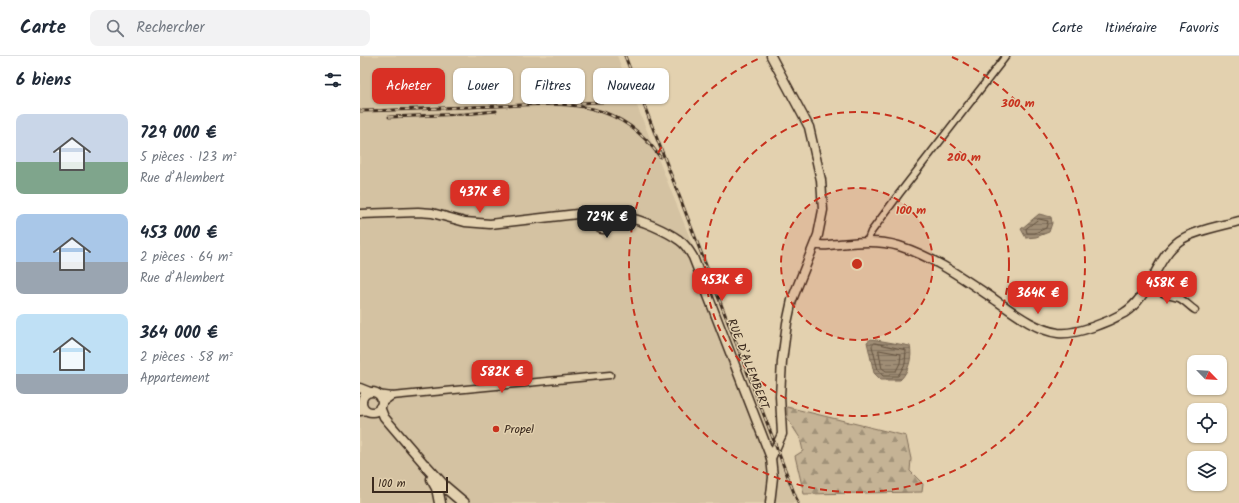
<!DOCTYPE html>
<html lang="fr">
<head>
<meta charset="utf-8">
<style>
	:root { --surface:#fff; --page:#f2f2f3; --text:#1f2937; --muted:#747a83; --line:#e0e1e3; --accent:#d93025 }
	body { margin:0; font-family:Kalam,sans-serif; background:var(--page); color:var(--text); height:100vh; display:flex; flex-direction:column; font-size:15px; white-space:nowrap }
	* { box-sizing:border-box; margin:0 }
	p { font-size:13px; color:var(--muted) }
	.icon { flex:none; width:22px; height:22px; fill:none; stroke:currentColor; stroke-width:2; stroke-linecap:round; stroke-linejoin:round }
	.map { position:relative; flex:1; overflow:hidden }
	.details { display:flex; flex-direction:column; background:var(--surface); width:360px }
	.details>* { flex:none }
	.top-card { position:absolute; left:12px; top:12px; width:380px; height:36px; display:flex; gap:8px }
	.needle { width:26px; rotate:115deg }
	.controls { position:absolute; left:827px; top:299px; display:grid; gap:8px }
	.controls a { display:grid; place-items:center; width:40px; height:40px; border-radius:8px; background:var(--surface); box-shadow:0 1px 3px #0004; font-size:20px }
	.scale { position:absolute; left:12px; bottom:10px; width:76px; box-sizing:border-box; padding-left:4px; border:2px solid #3b2a1e; border-top:0; font-size:11px; line-height:14px; white-space:nowrap; color:#3b2a1e; -webkit-text-stroke:3px #e3d1af; paint-order:stroke }
	.price { position:absolute; translate:-50% -34px; padding:0 9px; border-radius:8px; background:var(--accent); color:#fff; font-size:13px; line-height:26px; filter:drop-shadow(0 1px 2px #0008) }
	.price::after { content:''; position:absolute; left:50%; top:24px; width:12px; height:9px; margin-left:-6px; background:inherit; clip-path:polygon(0 0,100% 0,50% 100%) }
	.price.on { background:#222; color:#fff }
	ul { padding:0; list-style:none }
	li { display:flex; align-items:center; gap:12px; height:100px; padding:0 16px }
	li span { display:grid; place-items:center; flex:none; width:112px; height:80px; border-radius:8px; color:#555 }
	li>.icon { margin-inline-start:auto }
	span .icon { width:48px; height:48px; fill:#fffc; stroke-width:1 }
	li b { font-size:17px }
	h2 { display:flex; justify-content:space-between; align-items:center; height:48px; padding:0 16px; font-size:17px }
	.pill { padding:0 14px; border-radius:8px; background:var(--surface); box-shadow:0 1px 3px #0004; font-size:14px; line-height:36px }
	.pill.on { background:var(--accent); color:#fff }
	header { display:flex; align-items:center; gap:24px; box-sizing:border-box; height:56px; padding:0 20px; background:var(--surface); border-bottom:1px solid var(--line) }
	header strong { font-size:19px }
	nav { display:flex; gap:22px; margin-inline-start:auto; font-size:14px }
	.search { width:280px; height:36px; background:var(--page); display:flex; align-items:center; gap:10px; box-sizing:border-box; padding:0 14px; border-radius:8px; color:var(--muted); font-size:15px }
	main { display:flex; flex:1; min-height:0 }
	.map>svg:first-child { display:block }
	.built { fill:#d4c2a2 }
	.forest { fill:url(#forest-firs); stroke:#806e5a }
	.water { fill:url(#water-rules); stroke:#776552 }
	.lines { fill:none; stroke-linecap:round; stroke-linejoin:round }
	.shore { stroke:#635240; stroke-width:1 }
	.minor-casing { stroke:#3b2a1e; stroke-width:9 }
	.tertiary-casing { stroke:#3b2a1e; stroke-width:11 }
	.trunk-casing { stroke:#3b2a1e; stroke-width:13 }
	.minor { stroke:#e3d1af; stroke-width:6 }
	.tertiary { stroke:#e3d1af; stroke-width:8 }
	.trunk { stroke:#e3d1af; stroke-width:10 }
	.rail-casing { stroke:#3b2a1e; stroke-width:3 }
	.rail { stroke:#e3d1af; stroke-width:1.5; stroke-dasharray:4.5; stroke-linecap:butt }
	.ring { fill:none; stroke:#c8321e; stroke-width:2; stroke-dasharray:7 5 }
	.poi-dot { fill:#c8321e; stroke:#e3d1af; stroke-width:1.5 }
	.labels { text-anchor:middle; dominant-baseline:central; stroke-width:3; stroke-linejoin:round; paint-order:stroke }
	.street-label { font-size:12px; fill:#3b2a1e; stroke:#e3d1af }
	.poi-label { font-size:12px; fill:#3b2a1e; stroke:#e3d1af; text-anchor:start }
	.centre { fill:#c8321e; stroke:#e3d1af; stroke-width:2 }
	.ring-label { font-size:12px; text-anchor:middle; font-weight:bold; fill:#c8321e; stroke:#e3d1af; stroke-width:3; stroke-linejoin:round; paint-order:stroke }
</style>
</head>
<body>
<header>
<strong>Carte</strong>
<div class="search"><svg class="icon" aria-label="search" viewBox="0 0 24 24"><circle cx="10" cy="10" r="6"/><path d="M15 15l6 6"/></svg>Rechercher</div>
<nav><a>Carte</a><a>Itinéraire</a><a>Favoris</a></nav>
</header>
<main>
<section class="details">
<h2>6 biens<svg class="icon" aria-label="filters" viewBox="0 0 24 24"><path d="M4 7h16M4 17h16"/><circle cx="9" cy="7" r="2"/><circle cx="15" cy="17" r="2"/></svg></h2>
<ul>
<li><span style="background:linear-gradient(#c9d6e8 60%,#7fa58c 0)"><svg class="icon" aria-label="home" viewBox="0 0 24 24"><path d="M3 11l9-7 9 7M6 9v11h12V9"/></svg></span><div><b>729 000 €</b><p>5 pièces · 123 m²</p><p>Rue d’Alembert</p></div></li>
<li><span style="background:linear-gradient(#a9c7e8 60%,#9aa5b1 0)"><svg class="icon" aria-label="home" viewBox="0 0 24 24"><path d="M3 11l9-7 9 7M6 9v11h12V9"/></svg></span><div><b>453 000 €</b><p>2 pièces · 64 m²</p><p>Rue d’Alembert</p></div></li>
<li><span style="background:linear-gradient(#bfe0f5 75%,#9aa5b1 0)"><svg class="icon" aria-label="home" viewBox="0 0 24 24"><path d="M3 11l9-7 9 7M6 9v11h12V9"/></svg></span><div><b>364 000 €</b><p>2 pièces · 58 m²</p><p>Appartement</p></div></li>
</ul>
</section>
<div class="map">
<svg width="879" height="447" viewBox="0 0 879 447">
	<defs>
		<pattern id="forest-firs" width="22" height="20" patternUnits="userSpaceOnUse"><rect width="22" height="20" fill="#c5b395"/><path d="M5 1l3.5 6h-7zM16 11l3.5 6h-7z" fill="#a19279"/></pattern>
		<pattern id="water-rules" width="6" height="5" patternUnits="userSpaceOnUse"><rect width="6" height="5" fill="#9f8d74"/><path d="M0 2.5h6" fill="none" stroke="#83735f"/></pattern>
	</defs>
	<rect width="100%" height="100%" fill="#e3d1af"/>
	<filter id="ink" filterUnits="userSpaceOnUse"><feTurbulence type="fractalNoise" baseFrequency=".025" numOctaves="2"/><feDisplacementMap in="SourceGraphic" scale="8" xChannelSelector="R" yChannelSelector="G"/><feConvolveMatrix kernelMatrix="1 2 1 2 8 2 1 2 1" color-interpolation-filters="sRGB"/></filter>
	<g filter="url(#ink)">
		<!-- built -->
		<path class="built" d="M0 0H257L436 447H0Z"/>
		<!-- forest -->
		<path class="forest" d="M427 351 546 380 551 403 550 415 563 428 562 436 444 438 435 400 443 395 440 382 427 362Z"/>
		<!-- water -->
		<g class="water">
			<path d="M679 158 691 161 692 167 689 176 676 181 666 182 661 173Z"/>
			<path d="M511 283 550 290C553 301 548 317 540 324H521L514 317 507 286Z"/>
		</g>
		<g class="lines">
			<!-- shore -->
			<g class="shore">
				<path d="M679 163 688 165 686 172 675 177H667L666 173Z"/>
				<path d="M515 287 546 294 545 308 538 320H523L518 314 512 290Z"/>
				<path d="M519 294 541 298 540 307 536 315H526L522 312Z"/>
			</g>
			<defs>
				<g id="minor">
					<path d="M507 186 511 176 539 138 646 0"/>
					<path d="M789 229C801 237 806 239 819 242 824 244 830 251 835 254"/>
					<path d="M17 338 32 340 250 319"/>
					<path d="M21 348 32 340"/>
					<path d="M0 351 2 347"/>
					<path d="M0 356 8 355"/>
				</g>
				<g id="tertiary">
					<path d="M0 158 58 156 72 157 105 166 130 168 217 158 227 160 236 165"/>
					<circle cx="243" cy="166" r="7"/>
					<path d="M250 164C255 163 261 161 266 162 279 162 308 176 319 184 325 188 329 194 333 201L411 402"/>
					<path d="M455 188C462 191 471 188 479 188 499 186 519 184 539 190 574 201 604 223 634 243 653 256 675 274 698 277 717 279 748 266 764 257 791 240 795 203 819 185 832 175 862 170 879 165"/>
					<path d="M0 332 10 336"/>
					<circle cx="12" cy="346" r="10"/>
					<path d="M20 351 24 361 66 410"/>
					<path d="M410 447 413 421 411 402 422 378 420 340 422 305 427 267 432 244 458 179 463 154 461 124 449 71 411 0"/>
				</g>
				<g id="trunk">
					<path d="M66 410 84 430 104 447"/>
					<path d="M72 423 77 432 80 447"/>
				</g>
			</defs>
			<!-- minor casing -->
			<use href="#minor" class="minor-casing"/>
			<!-- tertiary casing -->
			<use href="#tertiary" class="tertiary-casing"/>
			<!-- trunk casing -->
			<use href="#trunk" class="trunk-casing"/>
			<!-- minor -->
			<use href="#minor" class="minor"/>
			<!-- tertiary -->
			<use href="#tertiary" class="tertiary"/>
			<!-- trunk -->
			<use href="#trunk" class="trunk"/>
			<defs>
				<g id="rail">
					<path d="M265 0 438 447"/>
					<path d="M221 47 258 45"/>
					<path d="M0 55C46 54 93 51 139 50 170 49 203 45 233 53 261 60 284 78 300 101"/>
					<path d="M29 61 105 58 136 55"/>
				</g>
			</defs>
			<!-- rail casing -->
			<use href="#rail" class="rail-casing"/>
			<!-- rail -->
			<use href="#rail" class="rail"/>
		</g>
	</g>
	<!-- distance rings -->
	<circle cx="497" cy="208" r="76" fill="#c8321e" fill-opacity=".12"/>
	<g class="ring">
		<circle cx="497" cy="208" r="76"/>
		<circle cx="497" cy="208" r="152"/>
		<path d="M592 1A228 228 0 1 1 402 1"/>
	</g>
	<!-- markers -->
	<circle class="poi-dot" cx="136" cy="373" r="4"/>
	<g class="labels">
		<!-- street labels -->
		<g class="street-label">
			<text transform="translate(388 308) rotate(69)">RUE D’ALEMBERT</text>
		</g>
		<!-- poi labels -->
		<g class="poi-label">
			<text x="144" y="373">Propel</text>
		</g>
	</g>
	<circle cx="497" cy="208" r="6" class="centre"/>
	<g class="ring-label">
		<text x="658" y="51">300 m</text>
		<text x="604" y="105">200 m</text>
		<text x="551" y="158">100 m</text>
	</g>
</svg>
<div class="controls">
<a><svg class="needle" viewBox="-14 -14 28 28"><path d="M0-13l5 13h-10z" fill="#e53935"/><path d="M0 13l5-13h-10z" fill="#747a83"/></svg></a>
<a><svg class="icon" aria-label="locate" viewBox="0 0 24 24"><circle cx="12" cy="12" r="6"/><path d="M12 2v4M12 18v4M2 12h4M18 12h4"/></svg></a>
<a><svg class="icon" aria-label="layers" viewBox="0 0 24 24"><path d="M12 4l9 5-9 5-9-5zM3 14l9 5 9-5"/></svg></a>
</div>
<div class="scale">100 m</div>
<b class="price" style="left:120px;top:158px">437K €</b>
<b class="price on" style="left:247px;top:183px">729K €</b>
<b class="price" style="left:362px;top:246px">453K €</b>
<b class="price" style="left:807px;top:249px">458K €</b>
<b class="price" style="left:678px;top:259px">364K €</b>
<b class="price" style="left:142px;top:338px">582K €</b>
<div class="top-card">
<a class="pill on">Acheter</a>
<a class="pill">Louer</a>
<a class="pill">Filtres</a>
<a class="pill">Nouveau</a>
</div>
</div>
</main>
</body>
</html>
